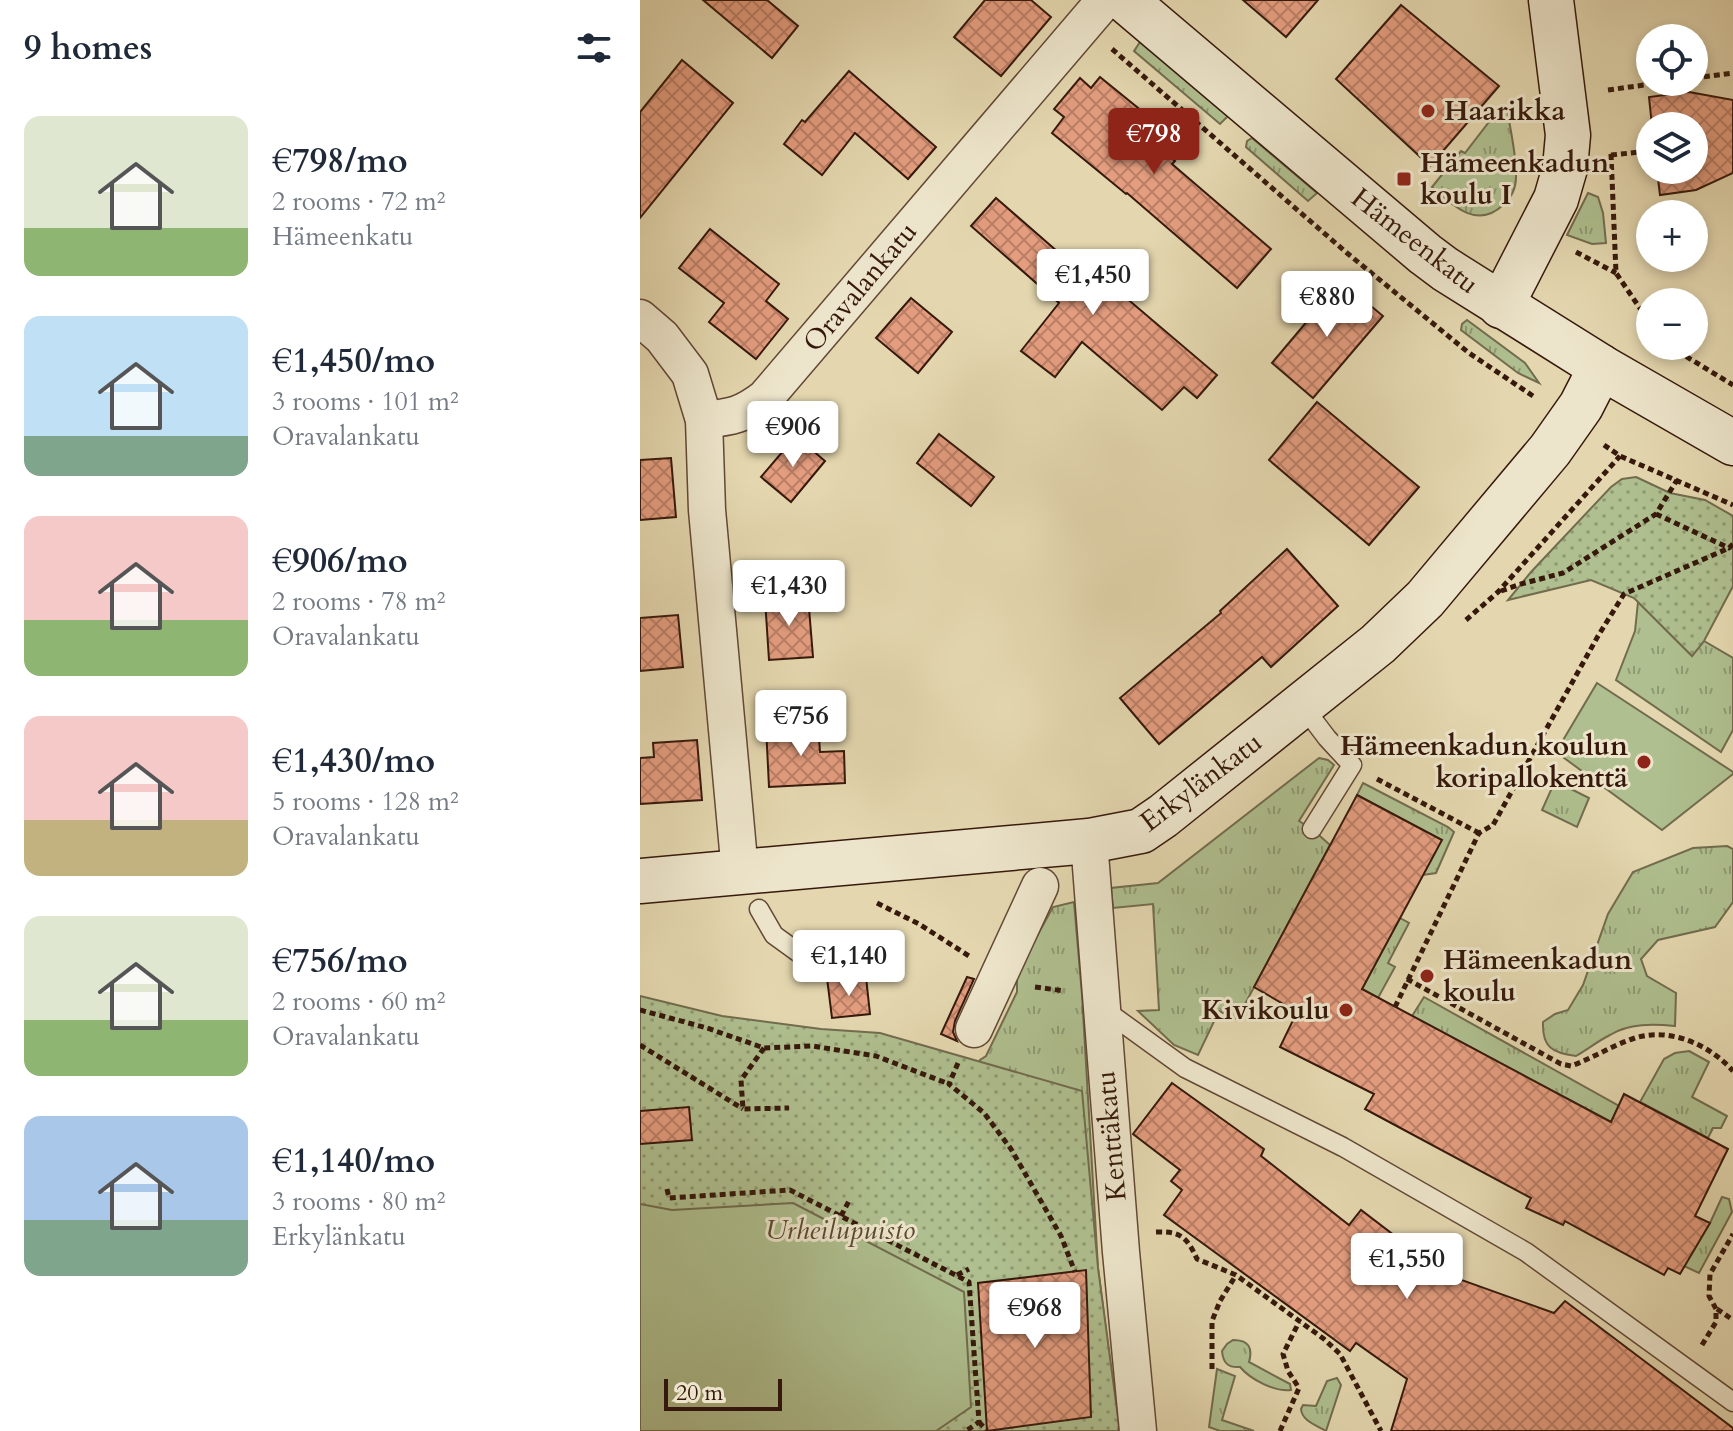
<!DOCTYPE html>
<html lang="en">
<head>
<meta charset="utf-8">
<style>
	:root { --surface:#fff; --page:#f2f2f3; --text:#1f2937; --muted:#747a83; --accent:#8f2418 }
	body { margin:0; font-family:Cardo,serif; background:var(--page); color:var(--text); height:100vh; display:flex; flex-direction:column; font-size:30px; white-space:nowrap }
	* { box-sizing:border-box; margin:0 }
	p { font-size:26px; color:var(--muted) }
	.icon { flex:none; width:44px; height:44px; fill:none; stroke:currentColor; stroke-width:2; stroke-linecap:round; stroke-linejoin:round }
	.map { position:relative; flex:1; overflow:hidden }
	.sheet { display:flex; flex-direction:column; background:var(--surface); width:640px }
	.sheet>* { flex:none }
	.fabs { position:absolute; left:996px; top:24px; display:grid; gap:16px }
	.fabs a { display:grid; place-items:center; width:72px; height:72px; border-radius:50%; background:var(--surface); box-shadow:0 4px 12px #0003; font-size:40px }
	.scale { position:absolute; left:24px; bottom:20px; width:118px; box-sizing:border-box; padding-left:8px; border:4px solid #36190c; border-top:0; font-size:22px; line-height:28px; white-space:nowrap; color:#36190c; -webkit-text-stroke:6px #ede5cb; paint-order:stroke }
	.price { position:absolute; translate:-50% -68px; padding:0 18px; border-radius:8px; background:#fff; color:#222; font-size:26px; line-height:52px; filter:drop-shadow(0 2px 4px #0008) }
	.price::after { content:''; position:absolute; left:50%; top:48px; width:24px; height:18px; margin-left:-12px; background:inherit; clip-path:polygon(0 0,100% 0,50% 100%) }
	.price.on { background:var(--accent); color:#fff }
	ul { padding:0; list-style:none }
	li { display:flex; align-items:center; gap:24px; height:200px; padding:0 24px }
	li span { display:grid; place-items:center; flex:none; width:224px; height:160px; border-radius:16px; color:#555 }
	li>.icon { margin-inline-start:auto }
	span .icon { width:96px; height:96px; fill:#fffc; stroke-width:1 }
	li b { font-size:34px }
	h2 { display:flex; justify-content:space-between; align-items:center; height:96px; padding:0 24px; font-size:34px }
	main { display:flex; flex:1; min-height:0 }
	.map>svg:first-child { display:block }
	.grass { fill:url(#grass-tufts); stroke:#726c4e; stroke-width:2 }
	.park { fill:url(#park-dots); stroke:#726c4e; stroke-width:2 }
	.garden { fill:#afbf8f; stroke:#726c4e; stroke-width:2 }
	.building { fill:url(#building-cross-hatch); stroke:#36190c; stroke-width:2 }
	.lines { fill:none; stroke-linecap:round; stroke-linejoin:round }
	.lane-casing { stroke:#624835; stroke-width:21 }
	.street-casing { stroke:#624835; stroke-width:39 }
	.secondary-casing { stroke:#36190c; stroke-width:47 }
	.path { stroke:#36190c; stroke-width:5; stroke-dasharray:6 4; stroke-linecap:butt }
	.lane { stroke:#ede5cb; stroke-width:18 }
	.street { stroke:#ede5cb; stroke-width:36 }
	.secondary { stroke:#ede5cb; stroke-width:44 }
	.poi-dot { fill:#8f2418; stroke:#ede5cb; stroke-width:3 }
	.labels { text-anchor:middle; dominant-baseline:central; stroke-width:6; stroke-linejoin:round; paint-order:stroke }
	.poi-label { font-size:28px; font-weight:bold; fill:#36190c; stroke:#ede5cb; text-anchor:start }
	.street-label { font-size:28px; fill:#36190c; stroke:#ede5cb }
	.park-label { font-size:28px; font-style:italic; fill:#5a4b33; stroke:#ede5cb }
</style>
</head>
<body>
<main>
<section class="sheet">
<h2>9 homes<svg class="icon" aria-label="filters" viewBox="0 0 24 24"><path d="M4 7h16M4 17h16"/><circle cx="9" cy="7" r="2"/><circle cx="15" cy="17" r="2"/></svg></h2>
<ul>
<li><span style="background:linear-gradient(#dfe7d0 70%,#8fb573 0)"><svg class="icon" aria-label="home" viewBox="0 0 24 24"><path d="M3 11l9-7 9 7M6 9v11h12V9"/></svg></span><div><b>€798/mo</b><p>2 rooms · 72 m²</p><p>Hämeenkatu</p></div></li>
<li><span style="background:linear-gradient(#bfe0f5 75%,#7fa58c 0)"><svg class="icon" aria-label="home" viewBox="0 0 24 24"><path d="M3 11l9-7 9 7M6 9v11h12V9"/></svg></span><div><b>€1,450/mo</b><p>3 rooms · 101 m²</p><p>Oravalankatu</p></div></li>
<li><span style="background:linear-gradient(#f6c9c9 65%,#8fb573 0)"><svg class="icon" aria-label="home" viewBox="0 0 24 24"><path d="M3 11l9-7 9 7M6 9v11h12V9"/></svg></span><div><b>€906/mo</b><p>2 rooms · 78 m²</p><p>Oravalankatu</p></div></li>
<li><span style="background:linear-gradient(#f6c9c9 65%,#c2b280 0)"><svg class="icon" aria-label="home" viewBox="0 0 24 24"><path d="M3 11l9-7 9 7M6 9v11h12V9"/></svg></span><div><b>€1,430/mo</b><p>5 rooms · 128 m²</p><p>Oravalankatu</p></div></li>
<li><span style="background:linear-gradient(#dfe7d0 65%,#8fb573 0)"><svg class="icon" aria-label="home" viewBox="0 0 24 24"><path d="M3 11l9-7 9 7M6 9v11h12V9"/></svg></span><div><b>€756/mo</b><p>2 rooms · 60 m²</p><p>Oravalankatu</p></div></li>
<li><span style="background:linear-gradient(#a9c7e8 65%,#7fa58c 0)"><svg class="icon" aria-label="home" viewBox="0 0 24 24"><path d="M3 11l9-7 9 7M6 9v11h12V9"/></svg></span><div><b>€1,140/mo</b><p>3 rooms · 80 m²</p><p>Erkylänkatu</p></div></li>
</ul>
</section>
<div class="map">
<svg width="1093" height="1431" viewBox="0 0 1093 1431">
	<defs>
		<pattern id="grass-tufts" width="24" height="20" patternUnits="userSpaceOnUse" patternTransform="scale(2)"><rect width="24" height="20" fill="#afbf8f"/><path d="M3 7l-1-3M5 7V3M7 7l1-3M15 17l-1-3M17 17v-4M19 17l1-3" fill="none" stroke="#8f9a73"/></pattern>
		<pattern id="park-dots" width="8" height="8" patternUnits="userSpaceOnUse" patternTransform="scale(2)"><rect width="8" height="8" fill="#afbf8f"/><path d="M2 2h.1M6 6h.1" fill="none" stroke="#8f9a73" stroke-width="1.8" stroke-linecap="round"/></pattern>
		<pattern id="building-cross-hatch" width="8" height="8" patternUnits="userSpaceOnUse" patternTransform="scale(2)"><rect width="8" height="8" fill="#e49d7f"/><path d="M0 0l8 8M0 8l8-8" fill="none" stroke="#ba7f66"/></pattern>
	</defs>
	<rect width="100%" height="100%" fill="#e4d7af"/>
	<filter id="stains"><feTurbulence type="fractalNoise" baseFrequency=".0025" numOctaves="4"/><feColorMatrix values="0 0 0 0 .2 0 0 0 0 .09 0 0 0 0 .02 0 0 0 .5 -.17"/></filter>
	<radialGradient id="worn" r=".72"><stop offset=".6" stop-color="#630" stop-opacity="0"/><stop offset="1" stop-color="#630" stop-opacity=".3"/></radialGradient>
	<!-- grass -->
	<g class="grass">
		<path d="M500 42 588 116 580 124 494 51Z"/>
		<path d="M867 108C870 129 877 157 876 177 876 189 871 198 863 205 837 230 812 205 792 187L821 151 825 153 859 109Z"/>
		<path d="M612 138 677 193 668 201 606 147 607 141Z"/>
		<path d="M948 193 958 197 963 213 966 243 952 244 927 235Z"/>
		<path d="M827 320 885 363 899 383 878 373 821 330 822 324Z"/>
		<path d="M998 602 1052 656 1064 641 1093 658V730L1081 752 976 680 995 631Z"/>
		<path d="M679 758 688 760 694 765 659 821 672 829 690 845 597 1019 579 1011 558 1055 534 1045 498 1011 519 1010 513 904 473 908 471 888 518 883Z"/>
		<path d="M915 781 949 798 937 827 902 810Z"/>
		<path d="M723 783 808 827 814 832 796 873 783 875 801 840 717 795Z"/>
		<path d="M1087 846 1093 849V902L1075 927 1018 940 1001 959 1007 976 1036 993 1035 1026C1014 1024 989 1023 970 1035 958 1041 948 1049 936 1056 912 1053 902 1047 903 1022L915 1014 928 1010 943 985 968 914 993 872 1053 848Z"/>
		<path d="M434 902 442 995 458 1268 479 1431H426L340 1060 346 1056 377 992V972L413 907Z"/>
		<path d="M760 918 769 923 748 963 755 967 738 998 722 989Z"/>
		<path d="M784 997 979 1106 971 1122 772 1016Z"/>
		<path d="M1049 1051 1069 1062 1052 1097 1087 1116 1081 1128H1073L1068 1138 1000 1102 1024 1059 1035 1053Z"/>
		<path d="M1082 1197 1089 1199 1092 1212 1059 1273 1044 1266 1070 1223Z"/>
		<path d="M593 1340C609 1340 613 1348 609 1362L650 1384 651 1390C635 1392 611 1380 600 1367 588 1368 583 1363 582 1351L587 1344Z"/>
		<path d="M577 1369 595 1376 582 1420 614 1431H580L569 1427Z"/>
		<path d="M697 1378 701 1385 686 1431C676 1425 662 1421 661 1409L663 1405 676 1406 687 1381Z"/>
	</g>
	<!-- park -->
	<g class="park">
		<path d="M996 477 1030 493 1065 500 1093 516V586L1064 641 1052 656 994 598 951 580 868 600 891 572 971 487 982 479Z"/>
		<path d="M0 996 82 1016 181 1029 240 1033 442 1091 458 1268 479 1425 478 1431H0Z"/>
	</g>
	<!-- garden -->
	<g class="garden">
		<path d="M957 683 1093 772V774L1022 830 916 752Z"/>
		<path d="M153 1203 324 1292 331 1407 296 1431H0V1204L32 1210Z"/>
	</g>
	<!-- building -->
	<g class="building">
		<path d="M63 0H127L158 26 132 58Z"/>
		<path d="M345 0H391L411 17 361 76 314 37Z"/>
		<path d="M603 0H678L646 37Z"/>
		<path d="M761 5 859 86 790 166 696 79Z"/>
		<path d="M42 60 93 103 0 218V112Z"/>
		<path d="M209 71 296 147 268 179 215 133 182 175 144 144 162 120 165 122Z"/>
		<path d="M460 77 535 138 524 152 535 161 532 164 631 249 597 288 487 193 486 194 412 133 424 117 414 109 440 78 451 88Z"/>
		<path d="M1049 92 1093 100V173L1056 190 1020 195 1017 170H1054V126H1012L1009 97Z"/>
		<path d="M356 198 457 286 464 279 577 375 557 398 544 387 522 410 442 342 415 377 381 351 419 303 331 226Z"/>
		<path d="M70 229 139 284 126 301 148 319 116 359 69 322 84 303 39 268Z"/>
		<path d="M701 281 743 316 673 398 632 363Z"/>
		<path d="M271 298 312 332 278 373 236 338Z"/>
		<path d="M677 402 779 487 729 545 629 460Z"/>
		<path d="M299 434 354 477 331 506 277 463Z"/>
		<path d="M156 436 185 461 151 502 121 477Z"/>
		<path d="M31 458 36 517 0 520V460Z"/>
		<path d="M647 549 698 606 631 667 622 657 519 744 480 698 581 613 580 611Z"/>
		<path d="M168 596 173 657 129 660 125 599Z"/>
		<path d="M38 615 43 667 0 671V618Z"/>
		<path d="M178 724 180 752 204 751 205 783 129 787 126 726Z"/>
		<path d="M57 740 62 800 0 804V758L14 757 13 743Z"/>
		<path d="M717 795 802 840 722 989 971 1122 984 1094 1088 1149 1055 1216 1070 1223 1040 1274 1028 1268 1024 1275 925 1221 923 1225 886 1208 891 1198 725 1109 734 1094 640 1047 657 1012 614 987Z"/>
		<path d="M226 977 230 1014 192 1018 187 978 198 981Z"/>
		<path d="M327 977 334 979 315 1021 313 1032 317 1041 301 1034Z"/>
		<path d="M532 1083 624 1149 621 1156 709 1225 721 1210 763 1242 818 1261 813 1277 914 1313 925 1301 1093 1428V1431H751L767 1379 716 1343 710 1351 524 1215 542 1190 531 1181 540 1170 493 1134Z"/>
		<path d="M49 1107 52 1140 0 1144V1111Z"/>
		<path d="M446 1270 451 1417 347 1431 338 1283Z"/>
	</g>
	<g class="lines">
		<defs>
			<g id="lane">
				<path d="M662 705 687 738 712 765 672 829"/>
				<path d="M119 909 134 935 163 956 197 969 220 967"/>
				<path d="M462 1008 545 1068 703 1147 886 1252 1093 1402"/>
			</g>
			<g id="street">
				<path d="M0 318 22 337 50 374 64 420 67 510 100 872"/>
				<path d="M64 420C92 417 103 415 125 398L465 0"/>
				<path d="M449 841 481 1252 498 1431"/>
				<path d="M334 1029 400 886"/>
			</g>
			<g id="secondary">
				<path d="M485 0 785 254 805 269 961 367 1093 443"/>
				<path d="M861 306 916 199 925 168 928 135 911 0"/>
				<path d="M0 881 449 841 501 831 523 816 738 644 785 599 910 450 941 406 961 367"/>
			</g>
		</defs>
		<!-- lane casing -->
		<use href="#lane" class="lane-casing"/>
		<!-- street casing -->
		<use href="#street" class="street-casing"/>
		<!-- secondary casing -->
		<use href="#secondary" class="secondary-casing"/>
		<!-- path -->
		<g class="path">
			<path d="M472 49 707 253 829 353 896 398"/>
			<path d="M1054 78 1093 73"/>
			<path d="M968 90 1026 82"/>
			<path d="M971 154 976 273 1010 323"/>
			<path d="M971 155 1010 151"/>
			<path d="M936 252 976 273"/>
			<path d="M1029 346 1093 385"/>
			<path d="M964 445 980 456 1093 505"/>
			<path d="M1016 514 1089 548 1093 544"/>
			<path d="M861 591 881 584 923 573 1016 514 1037 480"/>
			<path d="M826 620 858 592 980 456"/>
			<path d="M737 779 839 833"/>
			<path d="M237 903 279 924 329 956"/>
			<path d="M767 979 921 1064 931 1066C953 1058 973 1045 995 1038 1030 1027 1070 1045 1093 1071"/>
			<path d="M395 987 425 991"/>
			<path d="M755 1007 839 833 853 825 958 636 984 594 1089 548"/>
			<path d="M0 1010 67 1028 124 1048 172 1046 236 1056 309 1084"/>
			<path d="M0 1045 103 1109"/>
			<path d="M124 1048 101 1080 103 1109 149 1108"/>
			<path d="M318 1063 309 1084 344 1113 371 1149 421 1236 435 1272"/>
			<path d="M27 1189 29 1198 150 1190 329 1282 339 1422 326 1431"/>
			<path d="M201 1216 210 1199"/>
			<path d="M516 1232C540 1231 547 1237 557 1259L596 1275 684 1339 700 1354 741 1431"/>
			<path d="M317 1275 329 1269"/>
			<path d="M1077 1309 1093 1320"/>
			<path d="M1062 1345 1076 1322V1309L1069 1296 1070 1274 1093 1234"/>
			<path d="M572 1369V1321L580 1301 596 1275"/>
			<path d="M339 1422 347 1431"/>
			<path d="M640 1431 659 1388 648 1371 643 1354 659 1322"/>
		</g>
		<!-- lane -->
		<use href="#lane" class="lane"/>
		<!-- street -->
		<use href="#street" class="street"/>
		<!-- secondary -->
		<use href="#secondary" class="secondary"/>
	</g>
	<!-- markers -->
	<g class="poi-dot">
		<circle cx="788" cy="111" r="8"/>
		<rect x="756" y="171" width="16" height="16" rx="4"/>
		<circle cx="1004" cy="762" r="8"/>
		<circle cx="787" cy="976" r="8"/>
		<circle cx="706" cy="1010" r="8"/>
	</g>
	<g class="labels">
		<!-- poi labels -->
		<g class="poi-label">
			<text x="804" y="111">Haarikka</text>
			<text x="780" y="163">Hämeenkadun<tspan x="780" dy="32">koulu I</tspan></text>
			<text x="988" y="746" text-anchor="end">Hämeenkadun koulun<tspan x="988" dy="32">koripallokenttä</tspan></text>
			<text x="803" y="960">Hämeenkadun<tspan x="803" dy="32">koulu</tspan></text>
			<text x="690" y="1010" text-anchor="end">Kivikoulu</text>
		</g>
		<!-- street labels -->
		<g class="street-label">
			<text transform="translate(775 241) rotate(38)">Hämeenkatu</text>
			<text transform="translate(220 287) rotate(-50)">Oravalankatu</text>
			<text transform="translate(561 782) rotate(-37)">Erkylänkatu</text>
			<text transform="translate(471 1136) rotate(-95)">Kenttäkatu</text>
		</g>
		<!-- park labels -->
		<g class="park-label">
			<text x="200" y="1230">Urheilupuisto</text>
		</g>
	</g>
	<rect width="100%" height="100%" filter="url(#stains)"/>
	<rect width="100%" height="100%" fill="url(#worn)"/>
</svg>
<div class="fabs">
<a><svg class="icon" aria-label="locate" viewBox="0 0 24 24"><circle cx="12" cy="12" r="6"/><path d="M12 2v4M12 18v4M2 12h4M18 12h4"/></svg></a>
<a><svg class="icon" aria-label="layers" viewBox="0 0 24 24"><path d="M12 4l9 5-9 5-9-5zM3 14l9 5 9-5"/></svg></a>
<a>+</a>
<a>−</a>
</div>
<div class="scale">20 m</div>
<b class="price on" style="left:514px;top:176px">€798</b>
<b class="price" style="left:453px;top:317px">€1,450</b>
<b class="price" style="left:687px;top:339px">€880</b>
<b class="price" style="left:153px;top:469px">€906</b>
<b class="price" style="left:149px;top:628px">€1,430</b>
<b class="price" style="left:161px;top:758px">€756</b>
<b class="price" style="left:209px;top:998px">€1,140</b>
<b class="price" style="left:767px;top:1301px">€1,550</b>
<b class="price" style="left:395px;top:1350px">€968</b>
</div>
</main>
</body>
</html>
